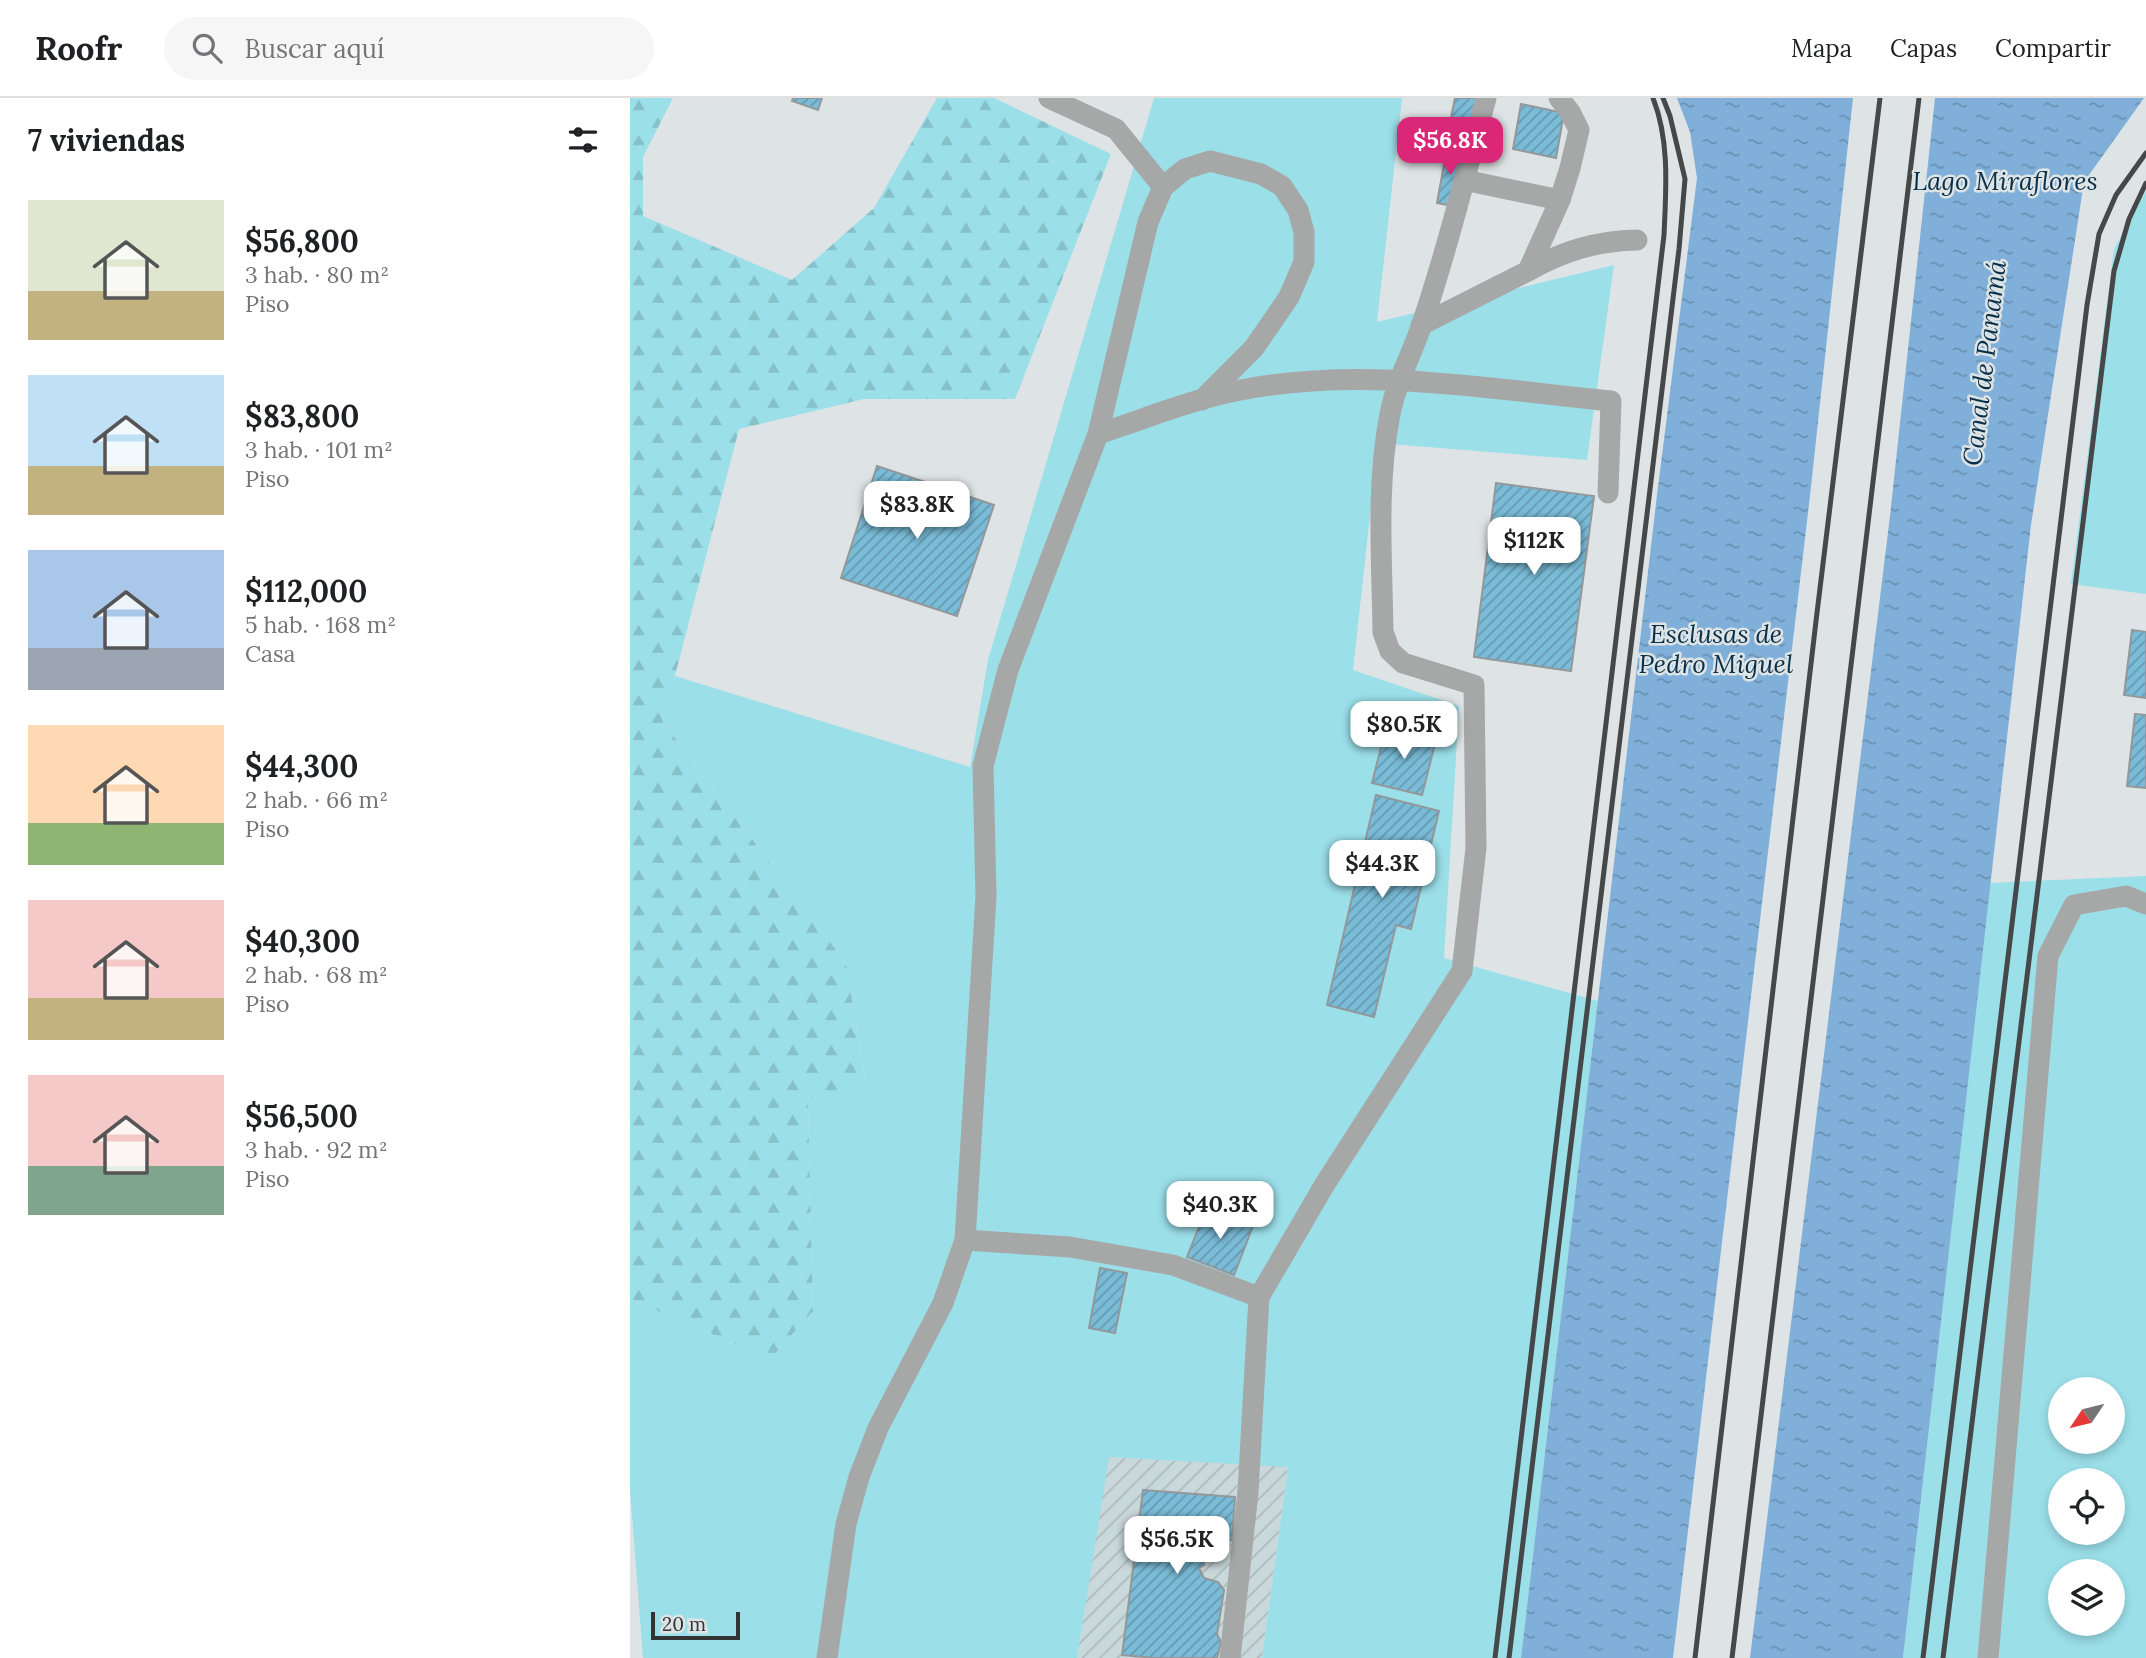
<!DOCTYPE html>
<html lang="es">
<head>
<meta charset="utf-8">
<style>
	:root { --surface:#fff; --page:#f6f6f6; --text:#202124; --muted:#757577; --line:#e0e0e0; --accent:#db2777 }
	body { margin:0; font-family:Lora,serif; background:var(--page); color:var(--text); height:100vh; display:flex; flex-direction:column; font-size:26px; white-space:nowrap }
	* { box-sizing:border-box; margin:0 }
	p { font-size:23px; color:var(--muted) }
	.icon { flex:none; width:38px; height:38px; fill:none; stroke:currentColor; stroke-width:2; stroke-linecap:round; stroke-linejoin:round }
	.map { position:relative; flex:1; overflow:hidden }
	.sheet { display:flex; flex-direction:column; background:var(--surface); width:630px }
	.sheet>* { flex:none }
	.needle { width:46px; rotate:235deg }
	.fabs { position:absolute; left:1418px; top:1279px; display:grid; gap:14px }
	.fabs a { display:grid; place-items:center; width:77px; height:77px; border-radius:50%; background:var(--surface); box-shadow:0 4px 10px #0003; font-size:35px }
	.scale { position:absolute; left:21px; bottom:18px; width:89px; box-sizing:border-box; padding-left:7px; border:4px solid #323435; border-top:0; font-size:19px; line-height:24px; white-space:nowrap; color:#323435; -webkit-text-stroke:5px #dee4e5; paint-order:stroke }
	.price { position:absolute; translate:-50% -60px; padding:0 16px; border-radius:14px; background:#fff; color:#222; font-size:23px; line-height:46px; filter:drop-shadow(0 2px 4px #0008) }
	.price::after { content:''; position:absolute; left:50%; top:42px; width:21px; height:16px; margin-left:-10px; background:inherit; clip-path:polygon(0 0,100% 0,50% 100%) }
	.price.current { background:var(--accent); color:#fff }
	ul { padding:0; list-style:none }
	li { display:flex; align-items:center; gap:21px; height:175px; padding:0 28px }
	li span { display:grid; place-items:center; flex:none; width:196px; height:140px; border-radius:0px; color:#555 }
	li>.icon { margin-inline-start:auto }
	span .icon { width:84px; height:84px; fill:#fffc; stroke-width:1 }
	li b { font-size:30px }
	h2 { display:flex; justify-content:space-between; align-items:center; height:84px; padding:0 28px; font-size:30px }
	header { display:flex; align-items:center; gap:42px; box-sizing:border-box; height:98px; padding:0 35px; background:var(--surface); border-bottom:2px solid var(--line) }
	header strong { font-size:33px }
	nav { display:flex; gap:38px; margin-inline-start:auto; font-size:24px }
	.search { width:490px; height:63px; background:var(--page); display:flex; align-items:center; gap:18px; box-sizing:border-box; padding:0 24px; border-radius:38px; color:var(--muted); font-size:26px }
	main { display:flex; flex:1; min-height:0 }
	.map>svg:first-child { display:block }
	.industrial { fill:url(#industrial-furrows) }
	.grass { fill:#9bdfe9; fill-rule:evenodd }
	.forest { fill:url(#forest-firs) }
	.water { fill:url(#water-ripples) }
	.building { fill:url(#building-hatch); stroke:#93989b; stroke-width:2 }
	.lines { fill:none; stroke-linecap:round; stroke-linejoin:round }
	.minor { stroke:#a5a8a7; stroke-width:21 }
	.rail { stroke:#454748; stroke-width:5 }
	.labels { text-anchor:middle; dominant-baseline:central; stroke-width:5; stroke-linejoin:round; paint-order:stroke }
	.water-label { font-size:26px; font-style:italic; fill:#09304b; stroke:#dee4e5 }
</style>
</head>
<body>
<header>
<strong>Roofr</strong>
<div class="search"><svg class="icon" aria-label="search" viewBox="0 0 24 24"><circle cx="10" cy="10" r="6"/><path d="M15 15l6 6"/></svg>Buscar aquí</div>
<nav><a>Mapa</a><a>Capas</a><a>Compartir</a></nav>
</header>
<main>
<section class="sheet">
<h2>7 viviendas<svg class="icon" aria-label="filters" viewBox="0 0 24 24"><path d="M4 7h16M4 17h16"/><circle cx="9" cy="7" r="2"/><circle cx="15" cy="17" r="2"/></svg></h2>
<ul>
<li><span style="background:linear-gradient(#dfe7d0 65%,#c2b280 0)"><svg class="icon" aria-label="home" viewBox="0 0 24 24"><path d="M3 11l9-7 9 7M6 9v11h12V9"/></svg></span><div><b>$56,800</b><p>3 hab. · 80 m²</p><p>Piso</p></div></li>
<li><span style="background:linear-gradient(#bfe0f5 65%,#c2b280 0)"><svg class="icon" aria-label="home" viewBox="0 0 24 24"><path d="M3 11l9-7 9 7M6 9v11h12V9"/></svg></span><div><b>$83,800</b><p>3 hab. · 101 m²</p><p>Piso</p></div></li>
<li><span style="background:linear-gradient(#a9c7e8 70%,#9aa5b1 0)"><svg class="icon" aria-label="home" viewBox="0 0 24 24"><path d="M3 11l9-7 9 7M6 9v11h12V9"/></svg></span><div><b>$112,000</b><p>5 hab. · 168 m²</p><p>Casa</p></div></li>
<li><span style="background:linear-gradient(#ffd9b3 70%,#8fb573 0)"><svg class="icon" aria-label="home" viewBox="0 0 24 24"><path d="M3 11l9-7 9 7M6 9v11h12V9"/></svg></span><div><b>$44,300</b><p>2 hab. · 66 m²</p><p>Piso</p></div></li>
<li><span style="background:linear-gradient(#f6c9c9 70%,#c2b280 0)"><svg class="icon" aria-label="home" viewBox="0 0 24 24"><path d="M3 11l9-7 9 7M6 9v11h12V9"/></svg></span><div><b>$40,300</b><p>2 hab. · 68 m²</p><p>Piso</p></div></li>
<li><span style="background:linear-gradient(#f6c9c9 65%,#7fa58c 0)"><svg class="icon" aria-label="home" viewBox="0 0 24 24"><path d="M3 11l9-7 9 7M6 9v11h12V9"/></svg></span><div><b>$56,500</b><p>3 hab. · 92 m²</p><p>Piso</p></div></li>
</ul>
</section>
<div class="map">
<svg width="1516" height="1560" viewBox="0 0 1516 1560">
	<defs>
		<pattern id="industrial-furrows" width="10" height="10" patternUnits="userSpaceOnUse" patternTransform="scale(1.75)"><rect width="10" height="10" fill="#c9d8da"/><path d="M-1 1l2-2M0 10L10 0M9 11l2-2" fill="none" stroke="#adbabc"/></pattern>
		<pattern id="forest-firs" width="22" height="20" patternUnits="userSpaceOnUse" patternTransform="scale(1.75)"><rect width="22" height="20" fill="#9bdfe9"/><path d="M5 1l3.5 6h-7zM16 11l3.5 6h-7z" fill="#86c0c8"/></pattern>
		<pattern id="water-ripples" width="26" height="14" patternUnits="userSpaceOnUse" patternTransform="scale(1.75)"><rect width="26" height="14" fill="#80b0d9"/><path d="M2 4q2-2 4 0t4 0M15 11q2-2 4 0t4 0" fill="none" stroke="#6990b1"/></pattern>
		<pattern id="building-hatch" width="6" height="6" patternUnits="userSpaceOnUse" patternTransform="scale(1.75)"><rect width="6" height="6" fill="#7abcd8"/><path d="M-1 1l2-2M0 6l6-6M5 7l2-2" fill="none" stroke="#659ab0"/></pattern>
	</defs>
	<rect width="100%" height="100%" fill="#dee4e5"/>
	<!-- industrial -->
	<path class="industrial" d="M478 1359 658 1368 632 1560H447Z"/>
	<!-- grass -->
	<g class="grass">
		<path d="M524 0H772L747 224 984 167 957 362 748 345 723 572 829 608 814 860 968 903 891 1560H632L658 1369 479 1359 447 1560H13L0 1391V1201L140 1261 183 1213 178 1002 236 986 216 865 33 624 45 578 340 669 358 562Z"/>
		<path d="M1516 93V496L1441 486 1484 151Z"/>
		<path d="M1516 778V1560H1273L1360 785ZM1430 1292H1482V1344H1430ZM1430 1382H1482V1435H1430ZM1430 1474H1482V1526H1430Z"/>
	</g>
	<!-- forest -->
	<path class="forest" d="M0 0H43L13 59V118L162 182 244 110 307 0H364L481 56 385 301H234L109 331 33 624 216 865 236 987 178 1002 183 1213 140 1261 0 1201Z"/>
	<!-- water -->
	<g class="water">
		<path d="M1047 0H1223L1180 398 1043 1560H891L1027 397 1067 80 1060 34Z"/>
		<path d="M1305 0H1514L1454 84 1401 427 1273 1560H1120L1260 418Z"/>
	</g>
	<!-- building -->
	<g class="building">
		<path d="M163 0H192L188 12 162 3Z"/>
		<path d="M825 0H850L844 29 820 24Z"/>
		<path d="M891 6 934 15 926 60 883 51Z"/>
		<path d="M817 50 834 54 823 108 807 105Z"/>
		<path d="M247 368 364 407 327 518 211 480Z"/>
		<path d="M866 385 964 398 941 573 844 559Z"/>
		<path d="M1502 532 1516 534V600L1494 597Z"/>
		<path d="M1505 616 1516 617V690L1497 688Z"/>
		<path d="M756 629 806 642 792 697 742 685Z"/>
		<path d="M746 697 809 713 781 831 766 827 744 919 697 907Z"/>
		<path d="M577 1109 623 1128 604 1177 557 1159Z"/>
		<path d="M470 1170 497 1175 485 1235 459 1230Z"/>
		<path d="M513 1392 605 1399 602 1442 592 1444 573 1457 574 1467 569 1470 574 1480 588 1484 594 1492 587 1536 591 1544 587 1560H525L492 1557Z"/>
	</g>
	<g class="lines">
		<!-- minor -->
		<g class="minor">
			<path d="M419 0 486 31 533 89"/>
			<path d="M834 82 930 102"/>
			<path d="M898 173C933 153 966 143 1007 142"/>
			<path d="M791 227 898 173 930 102 940 70 949 32 940 14 929 0"/>
			<path d="M468 336C515 321 562 301 611 292 733 268 859 291 981 303L978 395"/>
			<path d="M335 1142 440 1149 543 1167 629 1199"/>
			<path d="M197 1560 216 1426 229 1379 248 1330 313 1205 335 1142 356 798 353 668 378 572 468 336 518 124 533 89 555 71 580 63 631 76 652 88 668 112 674 134V164L659 199 624 250 572 302"/>
			<path d="M600 1560 618 1394 629 1199 695 1086 832 873 846 750 844 587 773 565 760 553 753 534C752 462 746 387 760 316 766 284 782 256 792 226 817 152 836 75 856 0"/>
			<path d="M1358 1560 1418 858 1444 807 1496 798 1516 806"/>
		</g>
		<!-- rail -->
		<g class="rail">
			<path d="M865 1560 1034 137C1036 92 1040 43 1023 0"/>
			<path d="M879 1560 1049 151 1055 81 1040 18 1033 0"/>
			<path d="M1065 1560 1186 523 1250 0"/>
			<path d="M1102 1560 1289 0"/>
			<path d="M1293 1560 1457 207 1469 136 1486 97 1516 55"/>
			<path d="M1313 1560 1484 173 1499 121 1516 85"/>
		</g>
	</g>
	<g class="labels">
		<!-- water labels -->
		<g class="water-label">
			<text x="1375" y="82">Lago Miraflores</text>
			<text transform="translate(1354 265) rotate(-83)">Canal de Panamá</text>
			<text x="1086" y="535">Esclusas de<tspan x="1086" dy="30">Pedro Miguel</tspan></text>
		</g>
	</g>
</svg>
<div class="fabs">
<a><svg class="needle" viewBox="-14 -14 28 28"><path d="M0-13l5 13h-10z" fill="#e53935"/><path d="M0 13l5-13h-10z" fill="#757577"/></svg></a>
<a><svg class="icon" aria-label="locate" viewBox="0 0 24 24"><circle cx="12" cy="12" r="6"/><path d="M12 2v4M12 18v4M2 12h4M18 12h4"/></svg></a>
<a><svg class="icon" aria-label="layers" viewBox="0 0 24 24"><path d="M12 4l9 5-9 5-9-5zM3 14l9 5 9-5"/></svg></a>
</div>
<div class="scale">20 m</div>
<b class="price current" style="left:820px;top:79px">$56.8K</b>
<b class="price" style="left:287px;top:443px">$83.8K</b>
<b class="price" style="left:904px;top:479px">$112K</b>
<b class="price" style="left:774px;top:663px">$80.5K</b>
<b class="price" style="left:752px;top:802px">$44.3K</b>
<b class="price" style="left:590px;top:1143px">$40.3K</b>
<b class="price" style="left:547px;top:1478px">$56.5K</b>
</div>
</main>
</body>
</html>
